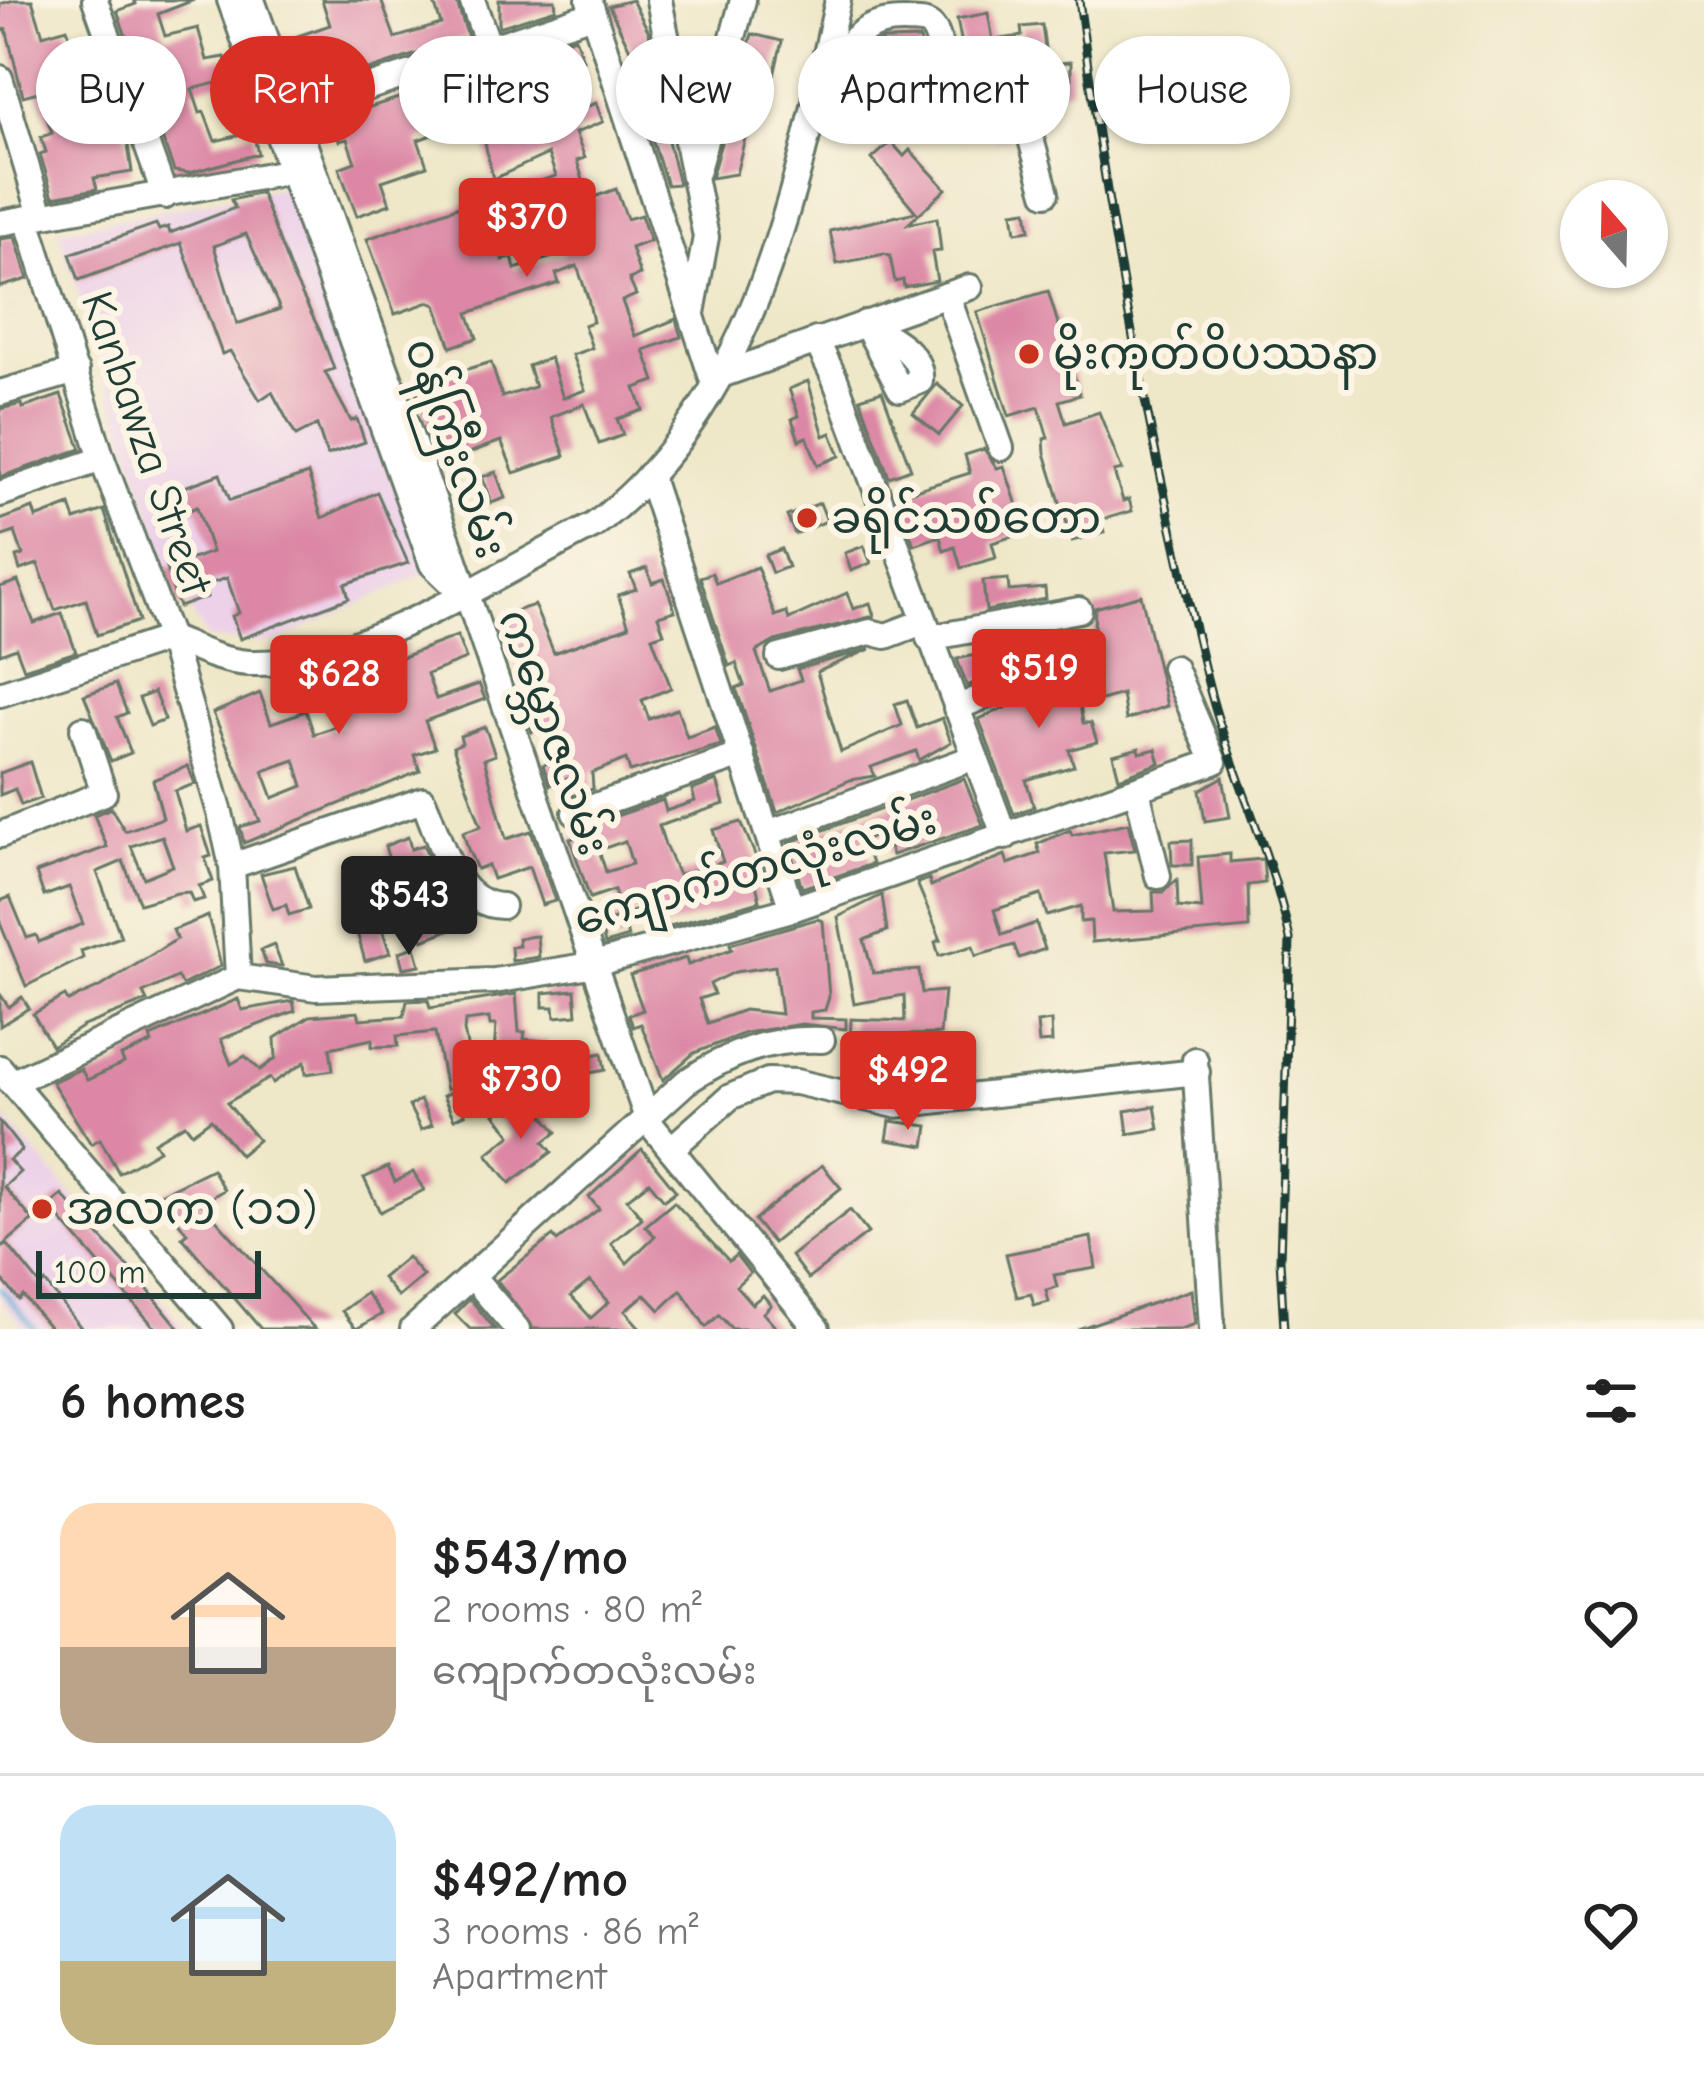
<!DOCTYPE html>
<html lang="en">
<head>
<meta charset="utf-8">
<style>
	:root { --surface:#fff; --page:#f6f6f6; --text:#222; --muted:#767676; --line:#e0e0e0; --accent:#d93025 }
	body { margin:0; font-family:"Comic Neue","Noto Sans Myanmar",sans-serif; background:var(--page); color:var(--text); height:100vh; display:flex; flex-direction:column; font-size:45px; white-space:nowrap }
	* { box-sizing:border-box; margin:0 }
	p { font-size:39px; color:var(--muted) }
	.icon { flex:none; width:66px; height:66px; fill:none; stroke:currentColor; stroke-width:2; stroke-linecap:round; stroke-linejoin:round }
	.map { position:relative; height:1329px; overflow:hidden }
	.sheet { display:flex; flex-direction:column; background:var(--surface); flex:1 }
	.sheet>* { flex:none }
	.hud { position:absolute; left:36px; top:36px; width:1632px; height:108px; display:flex; gap:24px }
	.needle { width:78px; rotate:340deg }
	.buttons { position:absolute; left:1560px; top:180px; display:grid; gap:24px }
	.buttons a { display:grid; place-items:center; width:108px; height:108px; border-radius:50%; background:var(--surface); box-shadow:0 3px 9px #0004; font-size:60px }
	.scale { position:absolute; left:36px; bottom:30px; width:225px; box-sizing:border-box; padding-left:12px; border:6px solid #1f3d34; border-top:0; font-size:33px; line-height:42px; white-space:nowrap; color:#1f3d34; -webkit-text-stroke:9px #fcf5e5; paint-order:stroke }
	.price { position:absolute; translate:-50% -102px; padding:0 27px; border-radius:12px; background:var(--accent); color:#fff; font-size:39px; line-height:78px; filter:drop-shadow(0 3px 6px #0008) }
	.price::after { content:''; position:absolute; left:50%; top:72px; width:36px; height:27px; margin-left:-18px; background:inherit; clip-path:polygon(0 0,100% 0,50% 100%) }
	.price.on { background:#222; color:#fff }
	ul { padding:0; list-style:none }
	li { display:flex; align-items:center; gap:36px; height:300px; padding:0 60px }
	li+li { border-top:3px solid var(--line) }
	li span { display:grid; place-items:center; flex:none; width:336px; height:240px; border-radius:36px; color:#555 }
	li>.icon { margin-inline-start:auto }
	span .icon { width:144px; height:144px; fill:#fffc; stroke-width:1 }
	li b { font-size:51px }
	h2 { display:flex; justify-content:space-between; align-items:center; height:144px; padding:0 60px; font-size:51px }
	.tag { padding:0 42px; border-radius:54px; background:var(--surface); box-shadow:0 3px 9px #0004; font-size:42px; line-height:108px }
	.tag.on { background:var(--accent); color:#fff }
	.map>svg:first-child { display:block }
	.built { fill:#edd1e9 }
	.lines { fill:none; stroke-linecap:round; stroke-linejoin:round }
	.stream { stroke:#5aacd5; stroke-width:4.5 }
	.building { fill:#dc87a5; fill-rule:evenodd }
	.minor-casing { stroke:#677868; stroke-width:30 }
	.minor { stroke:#fff; stroke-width:24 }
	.rail-casing { stroke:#1f3d34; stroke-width:9 }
	.rail { stroke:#fcf5e5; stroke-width:4.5; stroke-dasharray:14; stroke-linecap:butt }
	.poi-dot { fill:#c8321e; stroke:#fcf5e5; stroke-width:4.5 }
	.labels { text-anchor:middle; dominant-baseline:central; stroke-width:12; stroke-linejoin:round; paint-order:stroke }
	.poi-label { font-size:45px; fill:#1f3d34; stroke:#fcf5e5; text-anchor:start }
	.street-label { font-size:45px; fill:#1f3d34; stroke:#fcf5e5 }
</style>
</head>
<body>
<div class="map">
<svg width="1704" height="1329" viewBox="0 0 1704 1329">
	<rect width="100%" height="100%" fill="#fcf5e5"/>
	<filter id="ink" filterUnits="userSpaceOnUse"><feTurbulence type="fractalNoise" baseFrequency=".00833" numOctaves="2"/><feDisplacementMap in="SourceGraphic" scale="24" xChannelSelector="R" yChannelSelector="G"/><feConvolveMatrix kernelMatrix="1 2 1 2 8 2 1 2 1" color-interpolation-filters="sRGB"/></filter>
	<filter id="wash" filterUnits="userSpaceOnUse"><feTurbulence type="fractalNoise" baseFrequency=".004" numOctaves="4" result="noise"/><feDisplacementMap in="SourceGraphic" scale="48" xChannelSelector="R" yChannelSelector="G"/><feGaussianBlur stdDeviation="2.7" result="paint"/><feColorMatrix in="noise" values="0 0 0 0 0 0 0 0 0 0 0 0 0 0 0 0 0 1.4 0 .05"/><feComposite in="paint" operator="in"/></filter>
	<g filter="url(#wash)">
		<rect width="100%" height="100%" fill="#eee7c8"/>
		<!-- built -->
		<g class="built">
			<path d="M290 186 437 568 273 643 208 639 173 583 58 231Z"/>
			<path d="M0 1112 135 1267 186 1329H25L0 1299Z"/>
		</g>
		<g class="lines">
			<!-- stream -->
			<path class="stream" d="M0 1288 35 1329"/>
		</g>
		<g id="blocks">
			<!-- building -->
			<g class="building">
				<path d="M14 0H32L43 35 67 28 79 69 98 63 127 138 132 172 94 178 97 189 53 197 40 154 46 152 41 137 52 133 38 92 23 96 6 29 0 31V4Z"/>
				<path d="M134 0H194L158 14 165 36 198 28 207 60 225 57 232 79 192 89 200 113 204 112 215 141 253 132 258 154 189 173 174 171 117 11 136 4Z"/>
				<path d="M322 0H381L395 38 441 24 433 0H456L468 37 314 88 309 74 320 70 312 46 297 51 292 38 330 25Z"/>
				<path d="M499 0H555L556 9 499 27Z"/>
				<path d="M632 0 649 32 652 49 645 51 679 184 667 185 626 60 634 58 609 6Z"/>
				<path d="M988 13 993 40 1022 36 1021 27 1042 25 1047 64 1071 62V90L1036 93 1033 65 1002 68 1005 78 986 79 979 53 964 55 957 19Z"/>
				<path d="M752 34 782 41 767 105 754 102 736 174 711 178Z"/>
				<path d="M575 37 583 60 555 70 570 113 596 103 603 122 575 133 585 158 577 161 589 199 616 189 627 219 641 215 650 241 631 248 640 275 629 279 636 295 622 301 635 336 676 319 681 337 644 350 655 381 635 388 643 410 617 419 623 435 599 444 584 404 551 417 565 456 514 473 501 441 442 463 414 385 491 362 502 397 535 387 528 366 550 358 563 398 585 390 572 355 592 348 584 325 593 322 588 298 577 266 556 274 559 283 468 313 477 338 451 347 436 305 429 302 395 314 367 239 482 198 503 260 512 257 515 269 565 253 556 227 557 203 532 212 524 186 556 176 548 154 493 179 482 129 508 120 495 63Z"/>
				<path d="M920 39 925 61 904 63 906 89 926 87 928 110 892 114V123L880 124 878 90 871 91 864 53 878 51 877 43 883 40Z"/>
				<path d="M483 71 492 99 462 110 467 122 418 140 427 166 382 181 390 204 357 216 339 168 355 162 347 139 339 141 333 125 341 122 339 117Z"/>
				<path d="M988 111H1006L1013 135 995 139Z"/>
				<path d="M891 142 904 156 910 150 946 189 908 224 937 218 941 251 932 252 937 281 904 287 903 280 895 282 890 256 884 254 837 264 830 231 916 212 872 159Z"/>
				<path d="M261 193 293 277 320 331 334 369 325 372 351 421 357 419 365 442 327 455 317 425 296 436 272 392 260 400 230 351 222 354 181 243 79 280 70 254 156 224 159 230 168 227 170 233 235 208 231 200ZM246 234 280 309 237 324 214 246Z"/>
				<path d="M1027 210 1030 230 1016 232 1013 212Z"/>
				<path d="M15 237 28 279 0 287V239Z"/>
				<path d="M1048 291 1080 395 1059 401 1066 423 1099 412 1122 470 1114 472 1123 501 1129 499 1132 511 1101 520 1104 533 1072 541 1045 453 1044 439 1048 438 1039 407 1009 416 977 312Z"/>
				<path d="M808 381 824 436 831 433 840 456 818 465 807 437 799 440 792 419 799 416 789 389Z"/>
				<path d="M937 384 963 406 939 435 913 413Z"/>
				<path d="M882 391 911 469 889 477 860 398Z"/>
				<path d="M61 395 81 449 0 477V409L22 404 23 408Z"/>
				<path d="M984 449 997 468 1004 466 1026 532 992 543 996 558 961 568 955 547 944 551 940 536 914 545 896 496 970 473 965 455Z"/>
				<path d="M496 472 505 498 491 503 482 477Z"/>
				<path d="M220 474 230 500 308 474 322 518 377 492 408 563 345 584 349 598 240 639 232 616 239 613 227 578 203 586 207 597 179 607 166 568 212 552 197 507 176 515 168 493Z"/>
				<path d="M820 503 827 521 795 534 787 516Z"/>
				<path d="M70 505 75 520 104 510 139 621 97 635 86 600 55 610 38 564 20 570 16 557 23 555 15 532 0 537V520L33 508 36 518Z"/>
				<path d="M864 546 871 563 851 571 845 553Z"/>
				<path d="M781 549 788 567 772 573 765 555Z"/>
				<path d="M757 567 775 616 786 612 789 619 847 593 853 609 870 603 874 616 775 641 756 652 770 691 801 680 797 669 870 649 817 672 841 752 902 725 895 704 907 700 917 728 942 718 951 742 919 760 916 751 871 767 875 776 850 780 777 812 736 688 744 685 736 663 729 666 700 577 712 573 716 583Z"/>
				<path d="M647 568 652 583 664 579 675 611 658 616 664 633 652 637 671 688 642 700 649 719 677 709 687 737 715 727 721 745 630 772 626 759 592 773 593 789 573 796 567 779 550 785 543 765 565 757 554 724 532 732 523 707 529 704 500 616 534 605 554 653 629 626 618 595 636 589 630 574Z"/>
				<path d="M1008 579 1009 591 1045 588 1046 599 986 611 983 581Z"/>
				<path d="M18 581 34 623 62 613 76 652 24 669 16 648 0 654V587Z"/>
				<path d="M1141 595 1167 706 1126 720 1122 694 1091 703 1095 608Z"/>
				<path d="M1040 634 1041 645 1016 649 1017 659 995 663 997 673 967 686 957 659 990 652 989 644Z"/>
				<path d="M457 636 466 659 427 674 436 699 479 684 485 699 425 721 435 748 414 755 420 771 244 843 240 827 260 821 213 713 260 693 271 723 306 711 314 734 341 725 331 699 300 711 294 697 310 690V674L320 671 323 679 345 671 348 678ZM295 760 303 786 273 798 263 771Z"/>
				<path d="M1070 646 1083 723H1091L1097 742 1069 750 1074 766 1026 780 1034 807 1014 814 979 719 1046 690 1050 671 1039 651Z"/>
				<path d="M116 684 127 713 117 717 131 753 111 761 84 695Z"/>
				<path d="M154 692 165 720 150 726 139 698Z"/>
				<path d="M485 727 495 755 484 759 506 839 531 831 555 901 542 905 529 867 493 879 488 865 477 869 468 849 463 832 481 826 453 747 462 743 460 736Z"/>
				<path d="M1139 748 1140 753 1156 749 1160 763 1119 778 1113 755Z"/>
				<path d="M30 762 41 798 21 805 15 789 0 795V773Z"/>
				<path d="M188 766 195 784 175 791 186 831 201 826 211 856 205 858 213 881 199 886 204 899 193 902 189 892 177 893 140 904 123 861 97 872 121 937 81 951 83 958 26 986 0 923V901L10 897 27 938 36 935 39 942 83 924 69 887 44 896 36 873 107 847 94 815 111 808 125 831 163 818 153 780ZM162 836 173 866 144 878 131 846Z"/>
				<path d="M1223 777 1230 817 1205 821 1200 790Z"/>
				<path d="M964 779 983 825 892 855 884 833 864 840 872 864 802 888 788 843Z"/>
				<path d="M717 781 724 804 659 826 665 845 678 875 723 862 713 830 741 822 763 873 754 876 760 901 663 928 655 905 621 915 614 890 590 898 570 839 596 831 593 824 663 800 666 811 695 801 692 790ZM625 841 632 864 606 872 599 850Z"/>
				<path d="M1128 823 1135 850 1104 853 1113 912 1154 911 1153 892H1163L1177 880 1178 907 1202 909 1198 857 1230 854V862L1263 859 1265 883 1248 885 1249 928 1092 942 1091 921 1081 922V906L1047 916 1041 895 994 910 1002 935 1036 923 1045 949 1019 958 1014 945 976 956 973 946 939 956 935 942 941 940 917 883 929 879 931 886 1005 855 1008 864 1040 853 1037 844 1070 830 1072 835Z"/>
				<path d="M408 837 411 849 423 845 459 926 423 940 416 919 382 929 390 953 365 961 355 925 392 914 390 908 401 904 385 846Z"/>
				<path d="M1192 840V865H1172L1171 841Z"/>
				<path d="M295 866 309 909 289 915 286 905 273 909 261 874Z"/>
				<path d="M882 895 887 931 864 940 873 973 919 970 922 993 944 991 940 1034 905 1035V1047L850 1042 851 1019 905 1021 904 995 854 1004 838 917Z"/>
				<path d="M208 916 221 966 182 985 177 977 143 993 147 1001 83 1026 52 1046 33 1014 65 996 68 1001 102 986 177 939 173 930Z"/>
				<path d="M623 917 628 937 605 944 600 923Z"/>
				<path d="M817 919 823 921 829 997 825 1010 811 1012V1018L846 1019V1029L802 1024 745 1033 694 1053 663 1080 641 1024 633 1027 629 1015 643 1010 630 975 686 958 688 965 732 949 730 944ZM775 966 781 1014 744 1010 708 1023 699 999 714 994 710 984 735 972Z"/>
				<path d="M537 936 539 957 512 961 511 947 519 946 518 938Z"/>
				<path d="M274 945 282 966H280L266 964 261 950Z"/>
				<path d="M415 947 420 965 403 968 399 952Z"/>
				<path d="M575 990 577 1015 555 1017 554 1007H543V993Z"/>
				<path d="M0 994 9 1007 22 997 29 1008 0 1026Z"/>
				<path d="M516 994 519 1032H525L524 1039 547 1041 545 1063 494 1055 496 1025H490L489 1018 465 1021 464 1031 470 1059 487 1051 497 1071 481 1079 478 1073 446 1090 435 1032 397 1036 398 1046 372 1047V1039L330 1048 333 1070 306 1074 305 1062 273 1083 270 1078 227 1103 258 1140 240 1155 211 1119 192 1133 185 1124 154 1142 159 1150 119 1173 100 1139 91 1144 52 1082 81 1069 87 1080 124 1063 121 1056 152 1043 150 1037 238 999 242 1010 293 1001 295 1011 221 1039 231 1064 245 1056 260 1070 276 1058 275 1038 310 1016 358 1012 360 1019 404 1016 407 1001 428 1000 430 1008Z"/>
				<path d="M1051 1021 1052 1042 1039 1043 1037 1023Z"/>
				<path d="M602 1053 605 1070 564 1078 561 1061Z"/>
				<path d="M454 1091 465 1114 454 1119 443 1096Z"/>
				<path d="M420 1100 432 1125 421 1130 409 1106Z"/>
				<path d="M511 1101 528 1122 541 1112 557 1132 544 1142 552 1152 510 1183 487 1154 511 1135 495 1114Z"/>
				<path d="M1155 1106 1159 1129 1128 1134 1125 1111Z"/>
				<path d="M890 1121 928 1126 925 1146 887 1140Z"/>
				<path d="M0 1122 22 1150 9 1160 20 1172 4 1187 33 1220 0 1248Z"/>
				<path d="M642 1149 676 1191 664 1200 649 1182 627 1199 642 1218 611 1243 627 1263 655 1236 645 1226 674 1202 729 1261 736 1255 750 1273 736 1286 752 1304 763 1295 771 1305 763 1313 777 1329H732L719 1315 706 1327 681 1290 660 1310 645 1294 625 1311 641 1329H533L497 1280 553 1236 557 1241 599 1209 589 1197ZM590 1281 609 1302 591 1318 571 1296Z"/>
				<path d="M822 1165 841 1188 773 1243 754 1220Z"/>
				<path d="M388 1167 395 1182 413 1172 424 1190 380 1212 364 1178Z"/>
				<path d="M212 1169 224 1190 201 1203 315 1329H261L182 1237 187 1233 158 1195Z"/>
				<path d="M62 1195 140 1280 180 1329H156L49 1206Z"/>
				<path d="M850 1210 868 1233 808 1279 791 1256Z"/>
				<path d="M1091 1237 1096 1268 1054 1275 1057 1287 1046 1290 1049 1302 1034 1306 1031 1294 1017 1297 1006 1254Z"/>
				<path d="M7 1244 41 1286 45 1282 82 1329H51L23 1296 19 1300 0 1277V1249Z"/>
				<path d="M407 1257 423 1276 398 1297 382 1278Z"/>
				<path d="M1191 1290 1195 1324 1180 1329H1078Z"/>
				<path d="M366 1293 382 1314 356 1329 342 1311Z"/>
				<path d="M470 1299 495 1329H470L455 1314Z"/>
			</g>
		</g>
	</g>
	<g filter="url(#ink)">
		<use href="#blocks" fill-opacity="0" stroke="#677868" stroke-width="3"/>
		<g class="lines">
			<defs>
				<g id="minor">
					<path d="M95 0 165 196"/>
					<path d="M230 0 432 564 460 591"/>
					<path d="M252 0 453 554 648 1121 817 1329"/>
					<path d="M472 0 489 47"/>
					<path d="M589 0 714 384"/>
					<path d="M659 0 706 237 692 313"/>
					<path d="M825 75C850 42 862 20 905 21 915 22 925 20 932 27 946 43 936 74 954 89 971 102 999 90 1019 96L1046 193"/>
					<path d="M0 78 41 215"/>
					<path d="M280 116 590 15"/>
					<path d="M697 170 743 0"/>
					<path d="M27 219 102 459 170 638 220 813 232 866 238 977"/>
					<path d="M0 223 304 169"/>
					<path d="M947 295 1001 448"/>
					<path d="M865 323C887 336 923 352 920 381L900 389Z"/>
					<path d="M816 340 835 379 1005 837"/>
					<path d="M718 376 970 287"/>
					<path d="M0 393 76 371"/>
					<path d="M649 475 792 909"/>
					<path d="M0 494 102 459"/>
					<path d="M929 638 1079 610"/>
					<path d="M779 657 870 632 886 636 923 622"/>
					<path d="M0 694 170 638C197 649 219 661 249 663 359 667 495 575 593 526 755 406 797 185 838 0"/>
					<path d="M956 708 1034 676"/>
					<path d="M1137 790 1158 876"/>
					<path d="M575 813 742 755"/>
					<path d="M768 833 975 757"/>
					<path d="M0 835 104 793 83 729"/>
					<path d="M232 866 423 800C441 839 453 905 502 906"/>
					<path d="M1195 1060 1212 1329"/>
					<path d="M0 1068 220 1329"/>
					<path d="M11 1083 238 977 316 988 494 981 591 965 792 909 1214 762 1174 668"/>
					<path d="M671 1149 730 1097 768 1081 796 1082 895 1105 1197 1072"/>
					<path d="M472 1276 517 1329"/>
					<path d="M413 1329 686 1082C729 1053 768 1038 822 1040"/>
				</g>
			</defs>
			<!-- minor casing -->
			<use href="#minor" class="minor-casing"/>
			<!-- minor -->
			<use href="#minor" class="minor"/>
			<defs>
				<path id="rail" d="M1079 0C1109 229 1152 455 1207 679 1229 768 1271 849 1290 939L1280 1260 1284 1329"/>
			</defs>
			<!-- rail casing -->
			<use href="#rail" class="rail-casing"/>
			<!-- rail -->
			<use href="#rail" class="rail"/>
		</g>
	</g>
	<!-- markers -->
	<g class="poi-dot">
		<circle cx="1029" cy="354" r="12"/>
		<circle cx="807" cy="518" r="12"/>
		<circle cx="42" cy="1209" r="12"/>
	</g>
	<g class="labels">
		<!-- poi labels -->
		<g class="poi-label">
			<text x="1053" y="354">မိုးကုတ်ဝိပဿနာ</text>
			<text x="831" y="518">ခရိုင်သစ်တော</text>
			<text x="66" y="1209">အလက (၁၁)</text>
		</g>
		<!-- street labels -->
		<g class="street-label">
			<text transform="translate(147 443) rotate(71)">Kanbawza Street</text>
			<text transform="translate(456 448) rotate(71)">ဝန်ကြီးလမ်း</text>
			<text transform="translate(554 732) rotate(71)">ကမ္ဘောဇလမ်း</text>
			<text transform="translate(755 869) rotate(-16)">ကျောက်တလုံးလမ်း</text>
		</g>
	</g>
</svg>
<div class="buttons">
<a><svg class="needle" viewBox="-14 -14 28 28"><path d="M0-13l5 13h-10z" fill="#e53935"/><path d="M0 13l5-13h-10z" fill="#767676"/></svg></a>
</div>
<div class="scale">100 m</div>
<b class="price" style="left:527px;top:280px">$370</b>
<b class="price" style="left:1039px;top:731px">$519</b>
<b class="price" style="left:339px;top:737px">$628</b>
<b class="price on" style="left:409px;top:958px">$543</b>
<b class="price" style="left:908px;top:1133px">$492</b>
<b class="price" style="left:521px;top:1142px">$730</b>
<div class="hud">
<a class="tag">Buy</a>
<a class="tag on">Rent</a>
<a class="tag">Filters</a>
<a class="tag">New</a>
<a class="tag">Apartment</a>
<a class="tag">House</a>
</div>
</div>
<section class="sheet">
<h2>6 homes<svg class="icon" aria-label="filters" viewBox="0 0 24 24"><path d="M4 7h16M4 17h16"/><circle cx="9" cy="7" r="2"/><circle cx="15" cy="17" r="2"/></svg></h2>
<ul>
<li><span style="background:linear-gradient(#ffd9b3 60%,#b9a48a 0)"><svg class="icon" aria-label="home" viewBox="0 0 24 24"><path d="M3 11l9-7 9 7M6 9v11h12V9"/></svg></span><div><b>$543/mo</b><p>2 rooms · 80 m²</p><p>ကျောက်တလုံးလမ်း</p></div><svg class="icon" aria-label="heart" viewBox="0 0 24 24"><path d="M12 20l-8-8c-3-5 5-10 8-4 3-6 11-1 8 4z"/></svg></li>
<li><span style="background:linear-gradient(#bfe0f5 65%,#c2b280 0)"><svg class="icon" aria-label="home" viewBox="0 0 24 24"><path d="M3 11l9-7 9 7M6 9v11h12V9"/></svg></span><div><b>$492/mo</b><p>3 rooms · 86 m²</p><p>Apartment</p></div><svg class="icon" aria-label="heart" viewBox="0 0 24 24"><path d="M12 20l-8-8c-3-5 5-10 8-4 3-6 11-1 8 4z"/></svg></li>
</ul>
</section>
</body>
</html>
